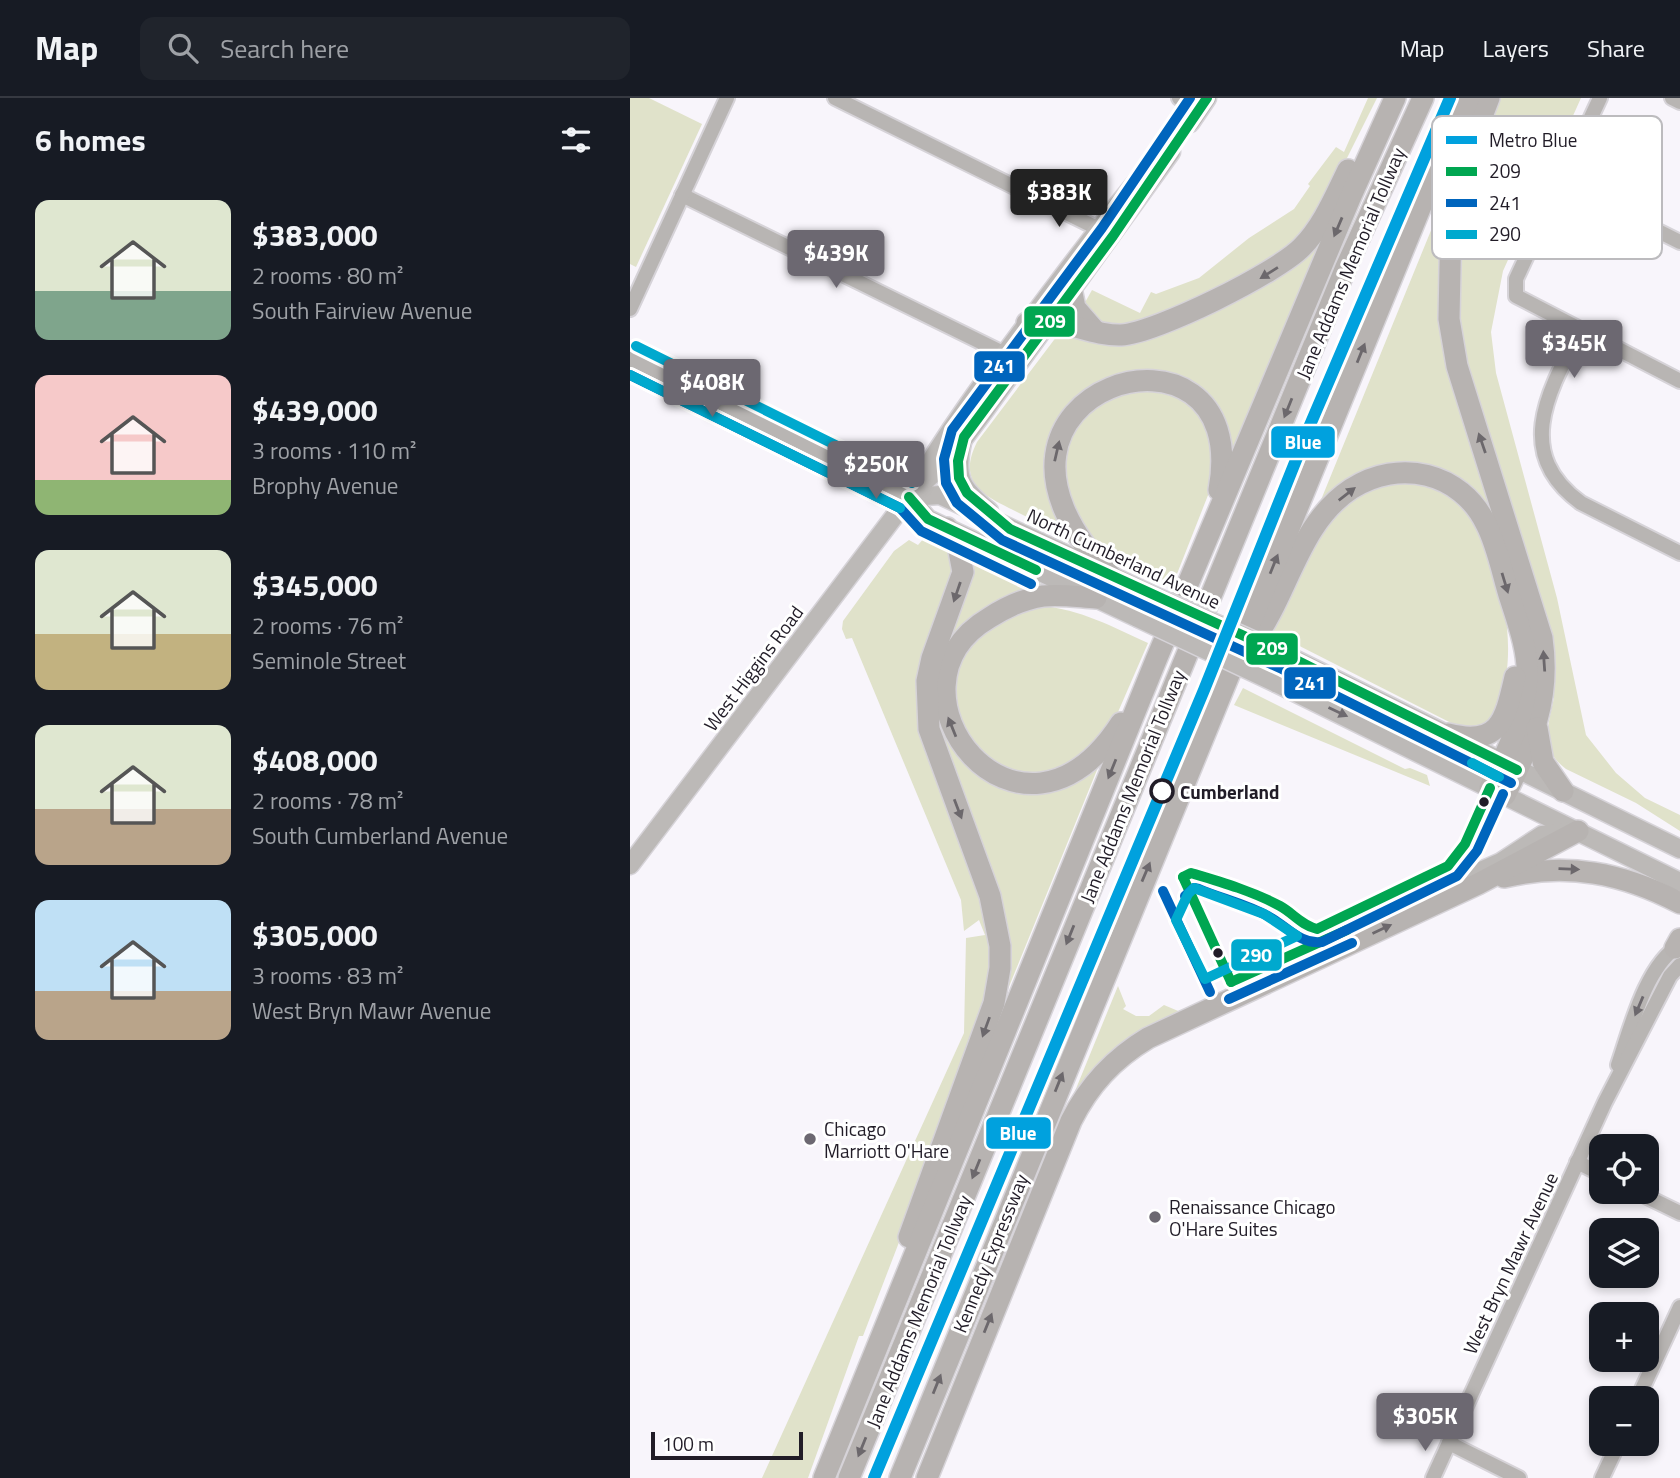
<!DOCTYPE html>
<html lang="en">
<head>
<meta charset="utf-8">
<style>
	:root { --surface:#171b24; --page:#20242c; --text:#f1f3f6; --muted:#9ea1a6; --line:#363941; --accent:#6c6871 }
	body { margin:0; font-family:"Titillium Web",sans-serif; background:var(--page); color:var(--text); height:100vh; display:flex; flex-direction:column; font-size:26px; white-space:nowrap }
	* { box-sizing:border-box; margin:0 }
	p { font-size:23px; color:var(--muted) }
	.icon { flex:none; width:38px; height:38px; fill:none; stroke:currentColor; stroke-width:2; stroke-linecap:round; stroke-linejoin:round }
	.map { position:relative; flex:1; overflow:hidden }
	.sheet { display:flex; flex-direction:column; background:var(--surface); width:630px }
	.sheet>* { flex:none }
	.buttons { position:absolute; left:959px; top:1036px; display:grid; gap:14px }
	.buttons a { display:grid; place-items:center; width:70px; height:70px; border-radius:14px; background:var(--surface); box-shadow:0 4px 10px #0003; font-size:35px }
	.scale { position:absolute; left:21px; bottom:18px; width:152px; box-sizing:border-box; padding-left:7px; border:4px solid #211c27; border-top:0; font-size:19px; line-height:24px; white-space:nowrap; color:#211c27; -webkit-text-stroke:5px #fff; paint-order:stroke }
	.price { position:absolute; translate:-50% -60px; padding:0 16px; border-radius:7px; background:var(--accent); color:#fff; font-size:23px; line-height:46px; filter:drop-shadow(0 2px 4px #0008) }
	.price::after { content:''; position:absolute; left:50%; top:42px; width:21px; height:16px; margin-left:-10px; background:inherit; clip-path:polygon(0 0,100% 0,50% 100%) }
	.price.current { background:#222; color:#fff }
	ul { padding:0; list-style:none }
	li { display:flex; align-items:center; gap:21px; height:175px; padding:0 35px }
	li span { display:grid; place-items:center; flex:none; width:196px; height:140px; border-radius:14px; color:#555 }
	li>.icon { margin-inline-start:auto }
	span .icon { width:84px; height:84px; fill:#fffc; stroke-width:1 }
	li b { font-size:30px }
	h2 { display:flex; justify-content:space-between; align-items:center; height:84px; padding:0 35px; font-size:30px }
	header { display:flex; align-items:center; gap:42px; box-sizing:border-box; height:98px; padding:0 35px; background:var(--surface); border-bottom:2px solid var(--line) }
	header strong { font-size:33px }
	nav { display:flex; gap:38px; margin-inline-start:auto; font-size:24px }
	.search { width:490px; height:63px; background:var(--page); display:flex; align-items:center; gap:18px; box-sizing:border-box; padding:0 24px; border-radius:14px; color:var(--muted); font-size:26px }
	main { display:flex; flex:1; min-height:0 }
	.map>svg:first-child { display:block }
	.green { fill:#e0e2ca }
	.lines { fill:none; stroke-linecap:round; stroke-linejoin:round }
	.minor-casing { stroke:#d6d3d8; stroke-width:18 }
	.major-casing { stroke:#d6d3d8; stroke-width:21 }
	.highway-casing { stroke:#d6d3d8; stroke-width:24 }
	.minor { stroke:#b8b5b3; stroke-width:14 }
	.major { stroke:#bcb9b7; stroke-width:18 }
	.highway { stroke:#b7b3b1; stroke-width:21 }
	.major-bridge-casing { stroke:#d6d3d8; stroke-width:21; stroke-linecap:butt }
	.major-bridge { stroke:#bcb9b7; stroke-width:18 }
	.bus-1-casing { stroke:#fff; stroke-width:16 }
	.bus-2-casing { stroke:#fff; stroke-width:16 }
	.bus-3-casing { stroke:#fff; stroke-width:16 }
	.bus-1 { stroke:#00a651; stroke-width:10 }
	.bus-2 { stroke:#0065bd; stroke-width:10 }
	.bus-3 { stroke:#00a9ce; stroke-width:10 }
	.metro-1-casing { stroke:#fff; stroke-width:18 }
	.metro-1 { stroke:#00a1de; stroke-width:12 }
	.oneway { fill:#6c686c }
	.oneway2 { fill:#6e6a6f }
	.oneway3 { fill:#6c686d }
	.stop-dot { fill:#fff; stroke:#211c27; stroke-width:3.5 }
	.bus-dot { fill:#211c27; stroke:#fff; stroke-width:2.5 }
	.poi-dot { fill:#6c6871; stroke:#fff; stroke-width:2.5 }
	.labels { text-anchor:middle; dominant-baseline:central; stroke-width:6; stroke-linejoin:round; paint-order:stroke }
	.street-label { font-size:19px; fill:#211c27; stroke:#fff }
	.stop-label { font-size:19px; font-weight:bold; fill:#211c27; stroke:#fff; text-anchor:start }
	.poi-label { font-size:19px; fill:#211c27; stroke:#fff; text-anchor:start }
	.key { fill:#fff; stroke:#bcbbbe; stroke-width:2 }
	.key-label { font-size:19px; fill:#211c27 }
	.line-badge { stroke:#fff; stroke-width:2.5 }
	.badge-label { font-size:19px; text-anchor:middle; font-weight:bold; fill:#fff }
</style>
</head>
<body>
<header>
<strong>Map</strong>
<div class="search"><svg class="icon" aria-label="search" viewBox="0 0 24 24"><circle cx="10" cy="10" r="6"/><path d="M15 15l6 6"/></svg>Search here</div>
<nav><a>Map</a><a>Layers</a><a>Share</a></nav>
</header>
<main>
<section class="sheet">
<h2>6 homes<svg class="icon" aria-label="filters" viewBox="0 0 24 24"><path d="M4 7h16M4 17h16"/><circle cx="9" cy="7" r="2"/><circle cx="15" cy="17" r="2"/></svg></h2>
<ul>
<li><span style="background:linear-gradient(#dfe7d0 65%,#7fa58c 0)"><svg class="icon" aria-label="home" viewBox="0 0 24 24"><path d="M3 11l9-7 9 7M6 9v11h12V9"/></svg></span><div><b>$383,000</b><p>2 rooms · 80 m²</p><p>South Fairview Avenue</p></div></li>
<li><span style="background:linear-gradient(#f6c9c9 75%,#8fb573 0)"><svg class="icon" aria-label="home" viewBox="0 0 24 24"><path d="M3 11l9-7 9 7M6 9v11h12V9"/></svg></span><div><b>$439,000</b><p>3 rooms · 110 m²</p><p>Brophy Avenue</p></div></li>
<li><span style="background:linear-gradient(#dfe7d0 60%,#c2b280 0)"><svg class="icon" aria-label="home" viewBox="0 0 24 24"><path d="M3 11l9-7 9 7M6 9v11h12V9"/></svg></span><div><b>$345,000</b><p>2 rooms · 76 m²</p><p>Seminole Street</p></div></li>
<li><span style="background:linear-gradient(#dfe7d0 60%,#b9a48a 0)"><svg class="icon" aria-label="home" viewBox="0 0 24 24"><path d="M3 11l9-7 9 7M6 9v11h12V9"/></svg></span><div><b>$408,000</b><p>2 rooms · 78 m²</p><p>South Cumberland Avenue</p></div></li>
<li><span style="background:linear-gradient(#bfe0f5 65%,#b9a48a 0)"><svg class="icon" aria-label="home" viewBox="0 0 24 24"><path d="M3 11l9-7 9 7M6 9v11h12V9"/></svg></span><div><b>$305,000</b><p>3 rooms · 83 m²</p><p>West Bryn Mawr Avenue</p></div></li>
</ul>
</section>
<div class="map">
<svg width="1050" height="1380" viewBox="0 0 1050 1380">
	<rect width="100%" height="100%" fill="#f8f5fb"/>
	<!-- green -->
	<g class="green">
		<path d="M0 0H19L72 26 6 169 0 166Z"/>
		<path d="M738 0H747L702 90 676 132 630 171 507 227H469L453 208 462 192 510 215 521 194 526 196 569 180 619 140 664 111 680 88 678 86 706 49 714 54Z"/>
		<path d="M869 0H951L873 173 861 234 866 275 927 500 956 637 986 675 1015 700 1050 717V733L1006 705 936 671C910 652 918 627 924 600L836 278 826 201V155L836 90Z"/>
		<path d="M822 81C817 117 808 153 809 188 810 275 845 358 872 439L793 366 684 419Z"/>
		<path d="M697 129 603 357C579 235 423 256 415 370 414 392 425 416 435 436 421 433 407 424 395 418 361 400 324 390 347 344L433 230 496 244Z"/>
		<path d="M512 290 556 302 583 335 584 382 543 486C521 476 494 468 476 453 440 422 413 353 454 316 471 301 491 296 512 290Z"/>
		<path d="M770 381C788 383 805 384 820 396 872 437 900 574 857 627L831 630 640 533C665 484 687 419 739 392 748 387 760 385 770 381Z"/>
		<path d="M295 439 319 450 325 466 288 587 359 816 361 887 286 1100 233 1238H229L178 1380H132L334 935 336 840 355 837 349 822 334 833 331 802 222 540 216 541 212 531 213 523 264 453 279 442 288 447Z"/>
		<path d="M341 453 420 490 363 506 328 535 308 611 312 632 329 660 361 684 407 694 446 683 469 667 376 896 377 870 306 623 307 564 342 474Z"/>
		<path d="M411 508C450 511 483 529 518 545L485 621 462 653 427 675 385 677 344 653 326 619V576L336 550 380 514Z"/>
		<path d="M613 590 775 671 780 670 797 677 800 688 604 607Z"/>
		<path d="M488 888 496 908 493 911 506 918H519L534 907 553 915 443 998Z"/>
	</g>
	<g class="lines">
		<defs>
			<g id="minor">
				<path d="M205 0 477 135"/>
				<path d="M549 0 570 10"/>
				<path d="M970 0 886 181V198L1050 283"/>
				<path d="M1042 0 1050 4"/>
				<path d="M930 84 1050 144"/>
				<path d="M52 97 375 256"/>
				<path d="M0 211 97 0"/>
				<path d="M950 233C919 292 882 355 951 405L1050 455"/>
				<path d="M0 261 279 399"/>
				<path d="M988 967C1000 932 1016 866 1050 847"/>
				<path d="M947 1064 971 1076"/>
				<path d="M1007 1094 1050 1115"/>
				<path d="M1008 1300 1050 1209"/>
				<path d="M819 1345 889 1380"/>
				<path d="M803 1380 975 1004 1040 878 1050 867"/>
				<path d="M972 1380 988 1346"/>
			</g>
			<g id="major">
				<path d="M560 25 577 0"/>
				<path d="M332 345C324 381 332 391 359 413"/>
				<path d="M294 384 317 363 355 312 541 54"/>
				<path d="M279 399 298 421 508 520"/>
				<path d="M279 399 310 397 518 495"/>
				<path d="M658 558 1050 751"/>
				<path d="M646 585 1050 784"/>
				<path d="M0 767 279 399C320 327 371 261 421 194 467 133 512 73 565 17"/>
				<path d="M830 777 853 772 871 764 912 737 944 733"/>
			</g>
			<g id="highway">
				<path d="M859 0 834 65 821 120 819 221 827 268 912 540C921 603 902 642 875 697"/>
				<path d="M442 195 445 210 465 233"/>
				<path d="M397 225C429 217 459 238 491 237 526 235 647 175 672 149 693 128 705 98 718 72"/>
				<path d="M480 477C299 289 625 195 589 392"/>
				<path d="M466 500C449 499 430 496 413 498 392 501 376 509 359 520 240 590 389 783 491 625"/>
				<path d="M624 542C659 494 669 425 721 391 769 360 831 374 856 426 867 447 872 474 879 497 887 522 899 553 897 580 895 620 876 654 860 690"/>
				<path d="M907 630 913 664 933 693"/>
				<path d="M818 636C870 649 875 622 885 579"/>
				<path d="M874 779C937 764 993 775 1050 805"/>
				<path d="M1045 850 1050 841"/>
				<path d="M279 1139 364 905 370 870V848L360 798 299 631 297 583 302 560 333 474 328 448 317 430"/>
				<path d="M194 1380 526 562 721 98 765 0"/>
				<path d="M219 1380 716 169 793 0"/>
				<path d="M270 1380 798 91 839 0"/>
				<path d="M297 1380 441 1023C459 987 483 961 518 940L848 786 948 733"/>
			</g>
		</defs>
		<!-- minor casing -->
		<use href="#minor" class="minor-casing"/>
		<!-- major casing -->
		<use href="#major" class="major-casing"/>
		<!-- highway casing -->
		<use href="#highway" class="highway-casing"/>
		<!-- minor -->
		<use href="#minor" class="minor"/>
		<!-- major -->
		<use href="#major" class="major"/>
		<!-- highway -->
		<use href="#highway" class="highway"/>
		<defs>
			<g id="major-bridge">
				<path d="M518 495 658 558"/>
				<path d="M508 520 646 585"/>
			</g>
		</defs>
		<!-- major-bridge casing -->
		<use href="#major-bridge" class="major-bridge-casing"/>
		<!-- major-bridge -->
		<use href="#major-bridge" class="major-bridge"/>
		<defs>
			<g id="bus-1">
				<path d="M577 0 483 138 334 339 328 363 329 380 337 395 380 431 658 558 887 672"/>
				<path d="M279 399 298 421 406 472"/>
				<path d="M553 779 561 775C591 784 622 793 650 808 663 815 671 827 687 831L818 768 835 746 860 690"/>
				<path d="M553 779 601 884"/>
				<path d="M601 884 717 832"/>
			</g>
			<g id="bus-2">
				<path d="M560 0 472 130 322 332 314 361 316 385 327 405 372 442 652 571 881 685"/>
				<path d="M0 277 270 410 291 433 401 486"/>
				<path d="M533 793 580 894"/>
				<path d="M555 798 564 790 569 791C592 801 621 807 643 821 658 830 672 847 692 844L827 778 847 753 873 696"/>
				<path d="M599 901 722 845"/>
			</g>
			<g id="bus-3">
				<path d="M6 248 282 385"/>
				<path d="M0 277 270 410"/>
				<path d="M842 665 869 679H868L866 678Z"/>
				<path d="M564 790 634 816 667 838 575 881 546 822 558 796Z"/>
			</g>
		</defs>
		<!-- bus-1 casing -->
		<use href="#bus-1" class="bus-1-casing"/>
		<!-- bus-2 casing -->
		<use href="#bus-2" class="bus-2-casing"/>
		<!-- bus-3 casing -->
		<use href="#bus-3" class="bus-3-casing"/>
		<!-- bus-1 -->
		<use href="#bus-1" class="bus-1"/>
		<!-- bus-2 -->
		<use href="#bus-2" class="bus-2"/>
		<!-- bus-3 -->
		<use href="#bus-3" class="bus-3"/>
		<defs>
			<path id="metro-1" d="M244 1380 574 592 680 327 820 0"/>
		</defs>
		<!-- metro-1 casing -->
		<use href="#metro-1" class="metro-1-casing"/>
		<!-- metro-1 -->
		<use href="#metro-1" class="metro-1"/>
	</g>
	<!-- one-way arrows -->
	<defs><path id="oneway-solid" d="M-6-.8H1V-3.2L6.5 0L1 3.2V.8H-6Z" transform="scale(1.75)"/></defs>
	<g class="oneway">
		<use href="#oneway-solid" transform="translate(708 129) rotate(113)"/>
		<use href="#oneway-solid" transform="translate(639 175) rotate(148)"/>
		<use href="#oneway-solid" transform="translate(731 255) rotate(-68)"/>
		<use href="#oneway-solid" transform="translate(658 310) rotate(112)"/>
		<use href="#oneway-solid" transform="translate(852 345) rotate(-109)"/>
		<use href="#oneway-solid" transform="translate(427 353) rotate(-77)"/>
		<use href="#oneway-solid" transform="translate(717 396) rotate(-38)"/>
		<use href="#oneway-solid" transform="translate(644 466) rotate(-68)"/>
		<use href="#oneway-solid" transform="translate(875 485) rotate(73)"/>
		<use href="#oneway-solid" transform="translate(327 494) rotate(109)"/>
		<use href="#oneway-solid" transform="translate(914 563) rotate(-94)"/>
		<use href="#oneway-solid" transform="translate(322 629) rotate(-112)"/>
		<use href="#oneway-solid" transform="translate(482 671) rotate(112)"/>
		<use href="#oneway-solid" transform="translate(328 711) rotate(69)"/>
		<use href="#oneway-solid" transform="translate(939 771) rotate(2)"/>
		<use href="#oneway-solid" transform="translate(516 774) rotate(-67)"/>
		<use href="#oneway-solid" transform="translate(752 831) rotate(-25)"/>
		<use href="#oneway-solid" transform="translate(440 837) rotate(112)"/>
		<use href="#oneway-solid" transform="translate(356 929) rotate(110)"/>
		<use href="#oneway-solid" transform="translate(429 984) rotate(-68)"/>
		<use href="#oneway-solid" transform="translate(346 1071) rotate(112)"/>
		<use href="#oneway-solid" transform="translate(358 1225) rotate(-68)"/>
		<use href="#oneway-solid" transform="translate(307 1286) rotate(-68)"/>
		<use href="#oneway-solid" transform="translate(232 1349) rotate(112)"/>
	</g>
	<use class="oneway2" href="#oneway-solid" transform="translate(708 614) rotate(25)"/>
	<use class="oneway3" href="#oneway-solid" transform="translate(1009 908) rotate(113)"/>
	<!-- markers -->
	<circle class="stop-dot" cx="532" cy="693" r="11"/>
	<g class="bus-dot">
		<circle cx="854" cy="704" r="6"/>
		<circle cx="588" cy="855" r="6"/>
	</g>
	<g class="poi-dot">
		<circle cx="180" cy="1041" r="7"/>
		<circle cx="525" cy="1119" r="7"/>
	</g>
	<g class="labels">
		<!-- street labels -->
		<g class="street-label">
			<text transform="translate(720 165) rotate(-67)">Jane Addams Memorial Tollway</text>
			<text transform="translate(494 460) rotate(25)">North Cumberland Avenue</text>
			<text transform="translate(123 570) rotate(-53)">West Higgins Road</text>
			<text transform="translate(502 688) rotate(-68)">Jane Addams Memorial Tollway</text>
			<text transform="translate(360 1155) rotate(-68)">Kennedy Expressway</text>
			<text transform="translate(880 1165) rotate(-65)">West Bryn Mawr Avenue</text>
			<text transform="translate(288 1213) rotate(-68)">Jane Addams Memorial Tollway</text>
		</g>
		<!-- stop labels -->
		<g class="stop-label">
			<text x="550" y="693">Cumberland</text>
		</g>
		<!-- poi labels -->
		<g class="poi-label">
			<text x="194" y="1030">Chicago<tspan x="194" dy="22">Marriott O'Hare</tspan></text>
			<text x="539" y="1108">Renaissance Chicago<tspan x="539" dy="22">O'Hare Suites</tspan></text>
		</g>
	</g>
	<!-- legend -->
	<rect x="802" y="18" width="230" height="143" rx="10" class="key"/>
	<rect x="816" y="38" width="31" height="8" fill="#00a1de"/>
	<rect x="816" y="69" width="31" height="9" fill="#00a651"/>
	<rect x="816" y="101" width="31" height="8" fill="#0065bd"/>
	<rect x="816" y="132" width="31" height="9" fill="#00a9ce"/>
	<g class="key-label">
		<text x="859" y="49">Metro Blue</text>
		<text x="859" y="80">209</text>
		<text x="859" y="112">241</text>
		<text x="859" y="143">290</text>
	</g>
	<g class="line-badge">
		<rect x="393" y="207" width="53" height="33" rx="7" fill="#00a651"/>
		<rect x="343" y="252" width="53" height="33" rx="7" fill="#0065bd"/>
		<rect x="640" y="327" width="66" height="34" rx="7" fill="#00a1de"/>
		<rect x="615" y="534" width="54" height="34" rx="7" fill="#00a651"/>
		<rect x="653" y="568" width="54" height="34" rx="7" fill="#0065bd"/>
		<rect x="600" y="840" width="53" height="34" rx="7" fill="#00a9ce"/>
		<rect x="355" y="1018" width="67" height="34" rx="7" fill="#00a1de"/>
	</g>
	<g class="badge-label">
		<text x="420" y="230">209</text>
		<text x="369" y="275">241</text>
		<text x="673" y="351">Blue</text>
		<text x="642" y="557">209</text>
		<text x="680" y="592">241</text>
		<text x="626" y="864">290</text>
		<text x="388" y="1042">Blue</text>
	</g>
</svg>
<div class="buttons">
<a><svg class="icon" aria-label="locate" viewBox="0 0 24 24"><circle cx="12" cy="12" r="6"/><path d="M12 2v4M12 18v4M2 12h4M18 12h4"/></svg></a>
<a><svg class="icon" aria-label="layers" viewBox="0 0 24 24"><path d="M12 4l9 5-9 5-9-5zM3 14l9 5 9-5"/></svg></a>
<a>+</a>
<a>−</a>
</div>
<div class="scale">100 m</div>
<b class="price current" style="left:429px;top:131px">$383K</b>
<b class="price" style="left:206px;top:192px">$439K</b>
<b class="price" style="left:944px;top:282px">$345K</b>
<b class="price" style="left:82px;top:321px">$408K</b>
<b class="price" style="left:246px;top:403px">$250K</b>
<b class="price" style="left:795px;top:1355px">$305K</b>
</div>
</main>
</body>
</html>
